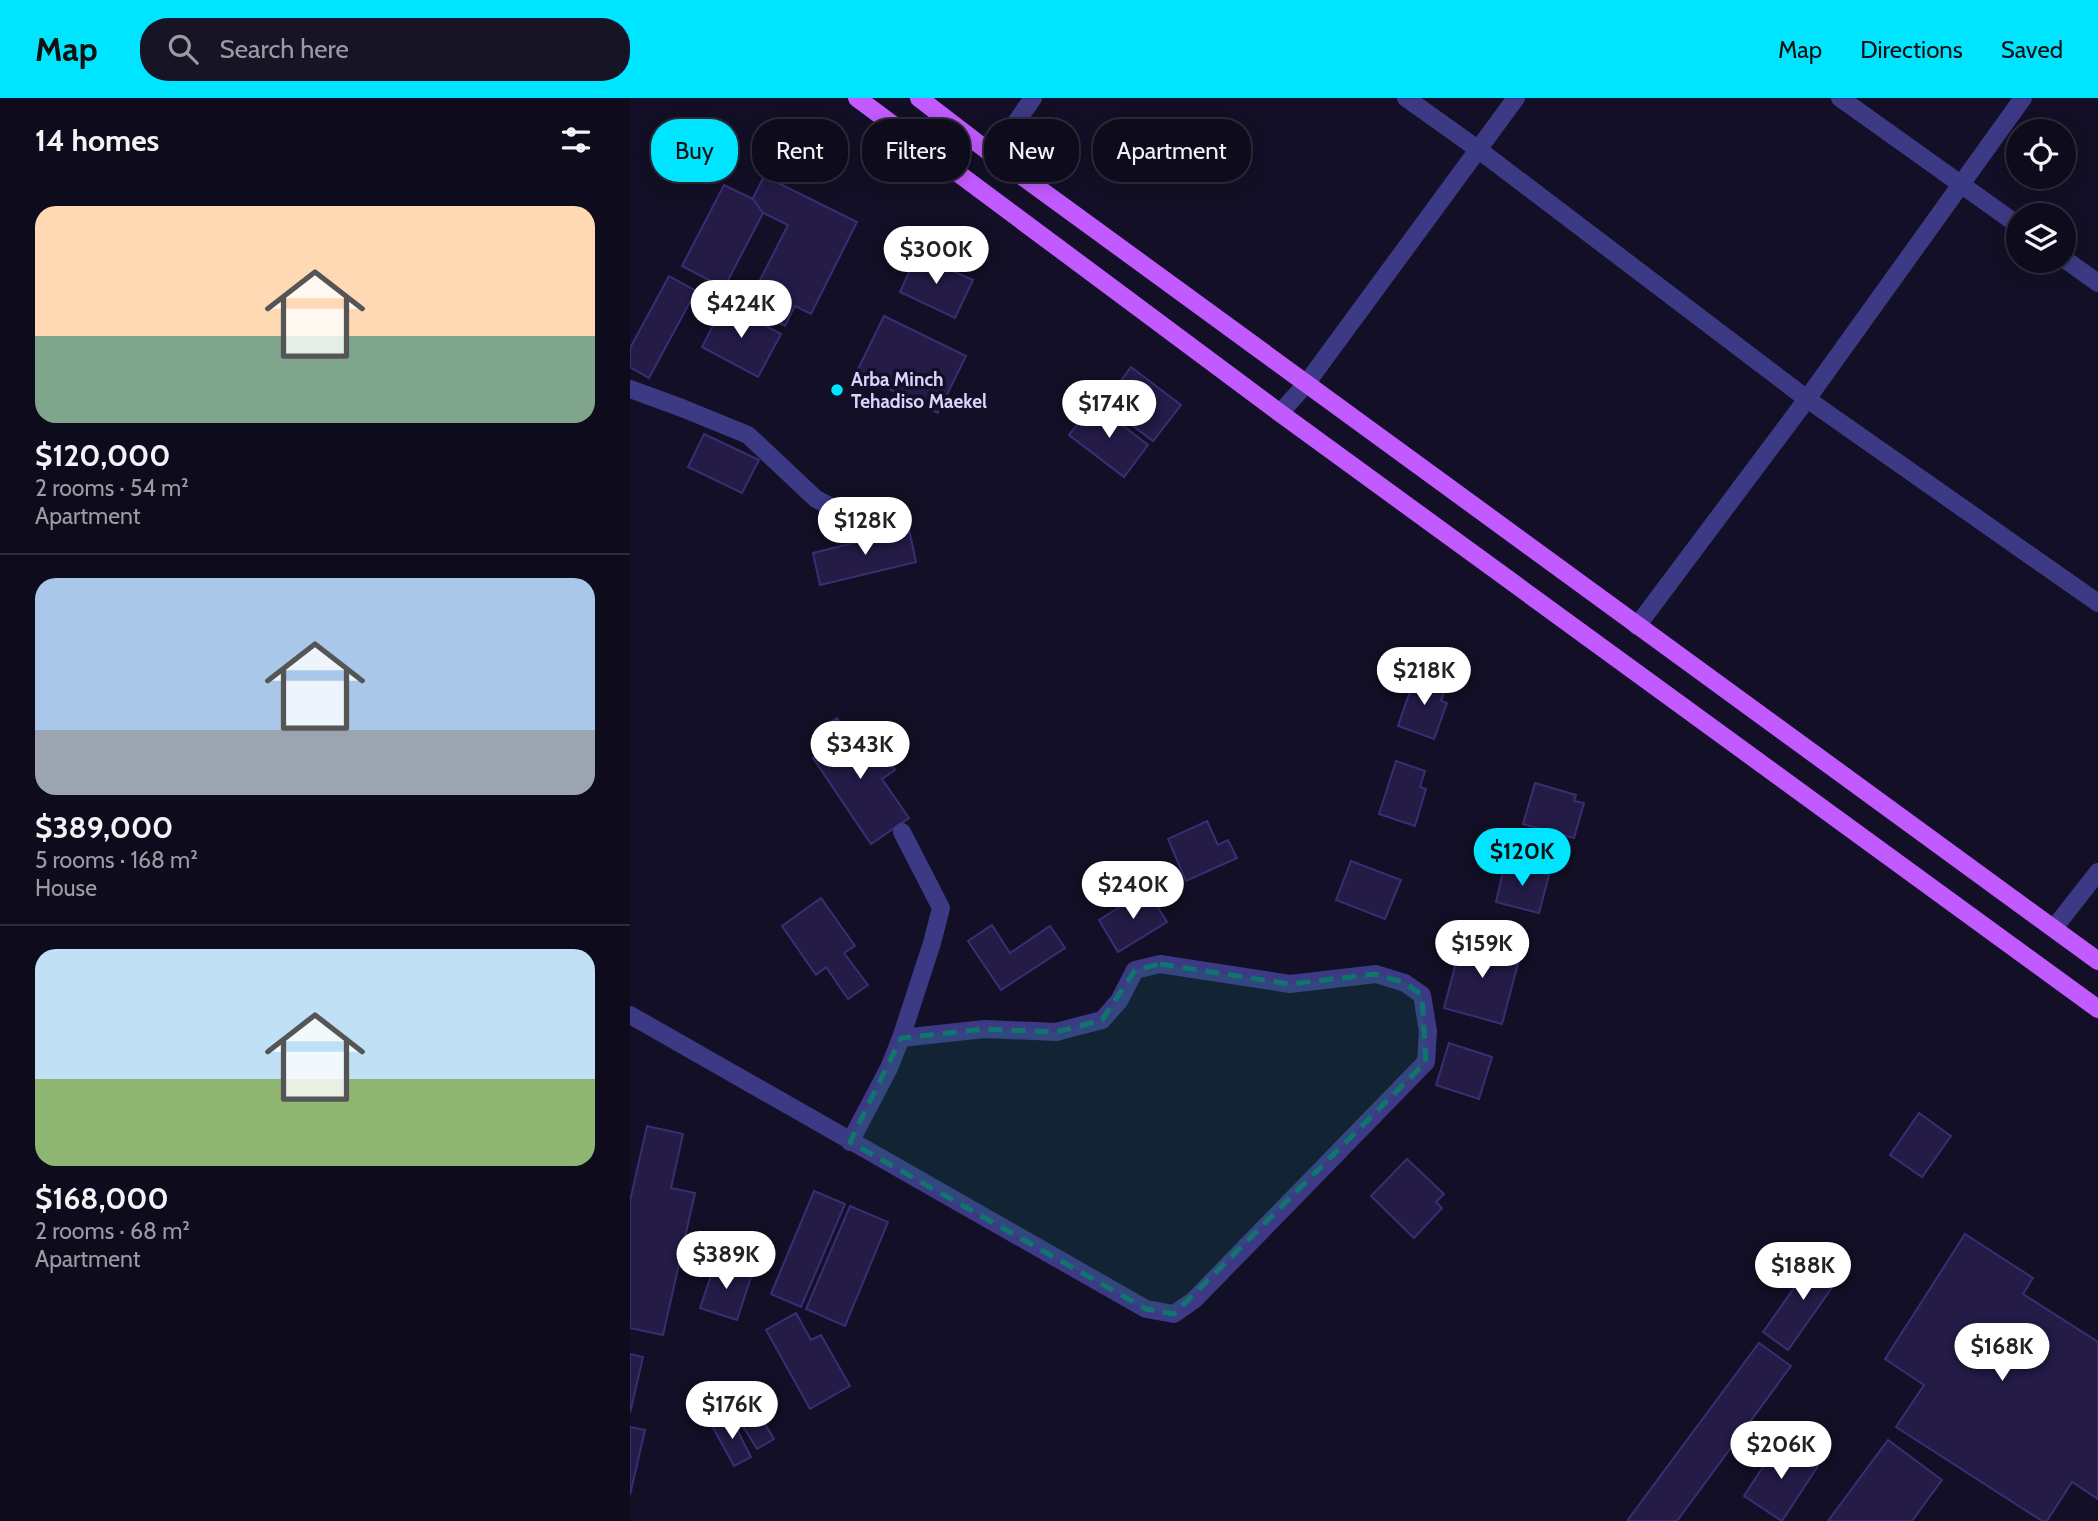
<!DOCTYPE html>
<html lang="en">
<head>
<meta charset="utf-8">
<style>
	:root { --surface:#0e0b1c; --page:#171425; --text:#f1f3f6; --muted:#9b9ba3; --line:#2e2b3b; --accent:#00e5ff }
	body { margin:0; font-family:Cabin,sans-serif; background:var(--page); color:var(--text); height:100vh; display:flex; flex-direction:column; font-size:26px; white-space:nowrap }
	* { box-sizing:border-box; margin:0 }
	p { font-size:23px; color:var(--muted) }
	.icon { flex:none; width:38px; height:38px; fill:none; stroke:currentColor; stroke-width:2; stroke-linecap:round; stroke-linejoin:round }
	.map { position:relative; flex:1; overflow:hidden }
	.drawer { display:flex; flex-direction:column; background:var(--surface); width:630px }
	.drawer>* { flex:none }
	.top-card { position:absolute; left:21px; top:21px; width:665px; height:63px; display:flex; gap:14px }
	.controls { position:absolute; left:1376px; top:21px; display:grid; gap:14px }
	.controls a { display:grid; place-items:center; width:70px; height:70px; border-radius:50%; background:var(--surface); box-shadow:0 4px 18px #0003,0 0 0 2px var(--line); font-size:35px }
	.price { position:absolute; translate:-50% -60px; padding:0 16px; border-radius:24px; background:#fff; color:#222; font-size:23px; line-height:46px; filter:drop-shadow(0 2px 4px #0008) }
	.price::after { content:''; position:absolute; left:50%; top:42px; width:21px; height:16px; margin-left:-10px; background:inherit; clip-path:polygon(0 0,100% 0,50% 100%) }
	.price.selected { background:var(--accent); color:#111 }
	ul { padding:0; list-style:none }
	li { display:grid; align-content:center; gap:14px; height:371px; padding:0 35px }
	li+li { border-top:2px solid var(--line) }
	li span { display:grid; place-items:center; height:217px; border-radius:21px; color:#555 }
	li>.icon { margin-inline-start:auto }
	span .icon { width:126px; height:126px; fill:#fffc; stroke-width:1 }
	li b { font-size:30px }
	h2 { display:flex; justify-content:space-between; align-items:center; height:84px; padding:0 35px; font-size:30px }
	.chip { padding:0 24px; border-radius:28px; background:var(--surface); box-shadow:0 4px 18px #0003,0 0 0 2px var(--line); font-size:24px; line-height:63px }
	.chip.selected { background:var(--accent); color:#111 }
	header { display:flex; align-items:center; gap:42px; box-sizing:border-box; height:98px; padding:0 35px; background:var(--accent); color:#111 }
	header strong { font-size:33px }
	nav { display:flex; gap:38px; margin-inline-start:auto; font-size:24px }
	.search { width:490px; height:63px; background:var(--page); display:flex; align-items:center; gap:18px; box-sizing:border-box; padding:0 24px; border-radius:28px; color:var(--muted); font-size:26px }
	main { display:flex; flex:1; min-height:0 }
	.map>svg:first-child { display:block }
	.building { fill:#241b47; stroke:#3b2d73; stroke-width:2 }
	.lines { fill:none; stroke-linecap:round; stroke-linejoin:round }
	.minor { stroke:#3d3a85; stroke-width:18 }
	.major { stroke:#c25bff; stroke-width:18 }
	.marked { fill:#0f766e; fill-opacity:0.2; stroke:#0f766e; stroke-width:5; stroke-dasharray:14 9; stroke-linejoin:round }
	.poi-dot { fill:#00e5ff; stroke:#130f26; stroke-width:2.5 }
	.labels { text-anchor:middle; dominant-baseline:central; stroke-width:7; stroke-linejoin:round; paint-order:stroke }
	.poi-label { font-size:19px; font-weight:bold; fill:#d9d4ff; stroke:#130f26; text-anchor:start }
</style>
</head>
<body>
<header>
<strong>Map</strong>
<div class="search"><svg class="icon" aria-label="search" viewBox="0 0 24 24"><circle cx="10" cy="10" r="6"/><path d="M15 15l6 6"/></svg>Search here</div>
<nav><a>Map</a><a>Directions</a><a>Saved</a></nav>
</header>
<main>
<section class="drawer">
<h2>14 homes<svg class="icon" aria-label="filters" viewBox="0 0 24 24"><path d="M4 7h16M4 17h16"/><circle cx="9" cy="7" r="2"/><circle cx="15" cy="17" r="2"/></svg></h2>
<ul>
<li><span style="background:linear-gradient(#ffd9b3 60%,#7fa58c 0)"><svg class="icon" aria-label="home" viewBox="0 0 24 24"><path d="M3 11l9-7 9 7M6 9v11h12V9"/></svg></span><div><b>$120,000</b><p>2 rooms · 54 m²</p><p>Apartment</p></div></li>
<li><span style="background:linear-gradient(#a9c7e8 70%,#9aa5b1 0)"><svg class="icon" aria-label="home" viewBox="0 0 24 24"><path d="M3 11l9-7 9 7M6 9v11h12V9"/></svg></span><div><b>$389,000</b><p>5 rooms · 168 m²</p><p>House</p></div></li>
<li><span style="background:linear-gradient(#bfe0f5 60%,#8fb573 0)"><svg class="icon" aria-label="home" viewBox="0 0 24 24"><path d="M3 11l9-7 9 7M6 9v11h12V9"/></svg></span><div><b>$168,000</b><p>2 rooms · 68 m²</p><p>Apartment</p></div></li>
</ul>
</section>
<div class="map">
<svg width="1468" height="1423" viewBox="0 0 1468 1423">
	<rect width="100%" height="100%" fill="#130f26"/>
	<!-- building -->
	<g class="building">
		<path d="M134 78 227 124 181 216 165 208 155 228 128 215 140 191 128 186 158 127 119 108Z"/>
		<path d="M94 87 123 101 133 115 94 190 52 168Z"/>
		<path d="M287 157 343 182 325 220 270 194Z"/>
		<path d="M39 178 66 193 19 280 0 269V250Z"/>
		<path d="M94 206 151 236 128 279 72 249Z"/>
		<path d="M254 218 336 258 308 315 226 275Z"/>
		<path d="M501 269 551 307 523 343 474 306Z"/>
		<path d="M464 305 518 347 494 379 439 337Z"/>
		<path d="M74 336 129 362 112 395 58 369Z"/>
		<path d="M279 431 286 464 190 487 183 455Z"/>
		<path d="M786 576 817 587 811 603 817 605 804 641 768 628Z"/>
		<path d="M207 620 230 654 246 643 265 672 252 681 279 720 241 746 183 660 196 651 185 635Z"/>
		<path d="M766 663 795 673 790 689 796 691 785 728 749 716Z"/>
		<path d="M905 685 946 697 944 703 954 705 944 740 893 726Z"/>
		<path d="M577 723 588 747 598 742 607 760 556 783 538 741Z"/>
		<path d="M721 763 771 782 755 821 706 802Z"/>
		<path d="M875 765 919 777 909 815 866 804Z"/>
		<path d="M517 792 537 824 488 854 469 822Z"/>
		<path d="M191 800 225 848 214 855 238 887 218 901 196 869 186 877 152 828Z"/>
		<path d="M362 827 380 855 420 828 435 850 371 892 338 843Z"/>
		<path d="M833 838 891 854 872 926 814 910Z"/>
		<path d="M819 945 862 959 849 1001 806 987Z"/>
		<path d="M1289 1015 1321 1038 1292 1079 1260 1057Z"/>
		<path d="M17 1028 53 1036 41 1090 65 1095 33 1237 0 1230V1103Z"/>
		<path d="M777 1061 814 1096 806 1104 812 1110 784 1140 741 1098Z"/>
		<path d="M184 1093 215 1106 171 1209 141 1196Z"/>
		<path d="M220 1108 258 1124 215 1228 176 1211Z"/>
		<path d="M1335 1136 1403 1180 1393 1196 1468 1244V1401L1442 1384 1417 1423H1412L1266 1329 1294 1287 1255 1261Z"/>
		<path d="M1188 1156 1213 1174 1158 1252 1133 1234Z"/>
		<path d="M86 1163 122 1176 107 1222 70 1210Z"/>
		<path d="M166 1215 181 1242 191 1237 220 1288 180 1311 136 1232Z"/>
		<path d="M1129 1245 1161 1268 1047 1423H997Z"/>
		<path d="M0 1256 13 1259 0 1315Z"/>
		<path d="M126 1311 144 1341 127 1351 109 1322Z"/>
		<path d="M100 1318 121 1359 104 1368 82 1328Z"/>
		<path d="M0 1329 15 1332 0 1397Z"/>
		<path d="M1258 1342 1312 1382 1282 1423H1198Z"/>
		<path d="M1150 1343 1188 1368 1152 1423 1114 1398Z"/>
	</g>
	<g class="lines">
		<!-- minor -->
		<g class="minor">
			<path d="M776 0 849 52 1177 301 1468 505"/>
			<path d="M1210 0 1388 127"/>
			<path d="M363 57 403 0"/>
			<path d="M1433 160 1468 185"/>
			<path d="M0 291 52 310 118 337 186 401 225 421 257 424"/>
			<path d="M650 315 676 286 886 0"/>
			<path d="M1007 528 1177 301 1393 0"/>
			<path d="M1424 830 1468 774"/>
			<path d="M0 917 516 1211 544 1216 564 1202 796 964 798 933 792 897 775 885 746 876 660 886 530 866 505 872 489 903 472 922 426 934 355 931 271 940"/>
			<path d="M220 1044 259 970 271 940 302 845 311 810 272 734"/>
		</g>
		<!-- major -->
		<g class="major">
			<path d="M227 0 650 315 1468 911"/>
			<path d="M289 0 363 57 1468 863"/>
		</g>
	</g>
	<!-- marked area -->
	<path class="marked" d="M530 866 660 886 746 876 775 885 792 897 796 964 544 1216 516 1211 220 1044 271 940 355 931 426 934 472 922 505 872Z"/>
	<!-- markers -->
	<circle class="poi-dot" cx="207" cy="292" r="7"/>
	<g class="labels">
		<!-- poi labels -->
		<g class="poi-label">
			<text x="221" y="281">Arba Minch<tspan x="221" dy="22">Tehadiso Maekel</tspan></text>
		</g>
	</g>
</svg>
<div class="controls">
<a><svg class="icon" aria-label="locate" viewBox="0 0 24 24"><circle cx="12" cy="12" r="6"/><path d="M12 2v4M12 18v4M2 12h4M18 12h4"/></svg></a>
<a><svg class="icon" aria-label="layers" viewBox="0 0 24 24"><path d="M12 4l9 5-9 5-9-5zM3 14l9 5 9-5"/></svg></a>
</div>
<b class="price" style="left:306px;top:188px">$300K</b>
<b class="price" style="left:111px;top:242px">$424K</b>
<b class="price" style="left:479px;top:342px">$174K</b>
<b class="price" style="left:235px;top:459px">$128K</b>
<b class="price" style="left:794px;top:609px">$218K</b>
<b class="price" style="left:230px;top:683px">$343K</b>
<b class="price selected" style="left:892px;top:790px">$120K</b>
<b class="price" style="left:503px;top:823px">$240K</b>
<b class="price" style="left:852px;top:882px">$159K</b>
<b class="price" style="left:96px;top:1193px">$389K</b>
<b class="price" style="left:1173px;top:1204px">$188K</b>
<b class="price" style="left:1372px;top:1285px">$168K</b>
<b class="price" style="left:102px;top:1343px">$176K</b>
<b class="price" style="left:1151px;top:1383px">$206K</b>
<div class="top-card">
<a class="chip selected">Buy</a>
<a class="chip">Rent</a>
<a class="chip">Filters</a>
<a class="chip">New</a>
<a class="chip">Apartment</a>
</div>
</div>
</main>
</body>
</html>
